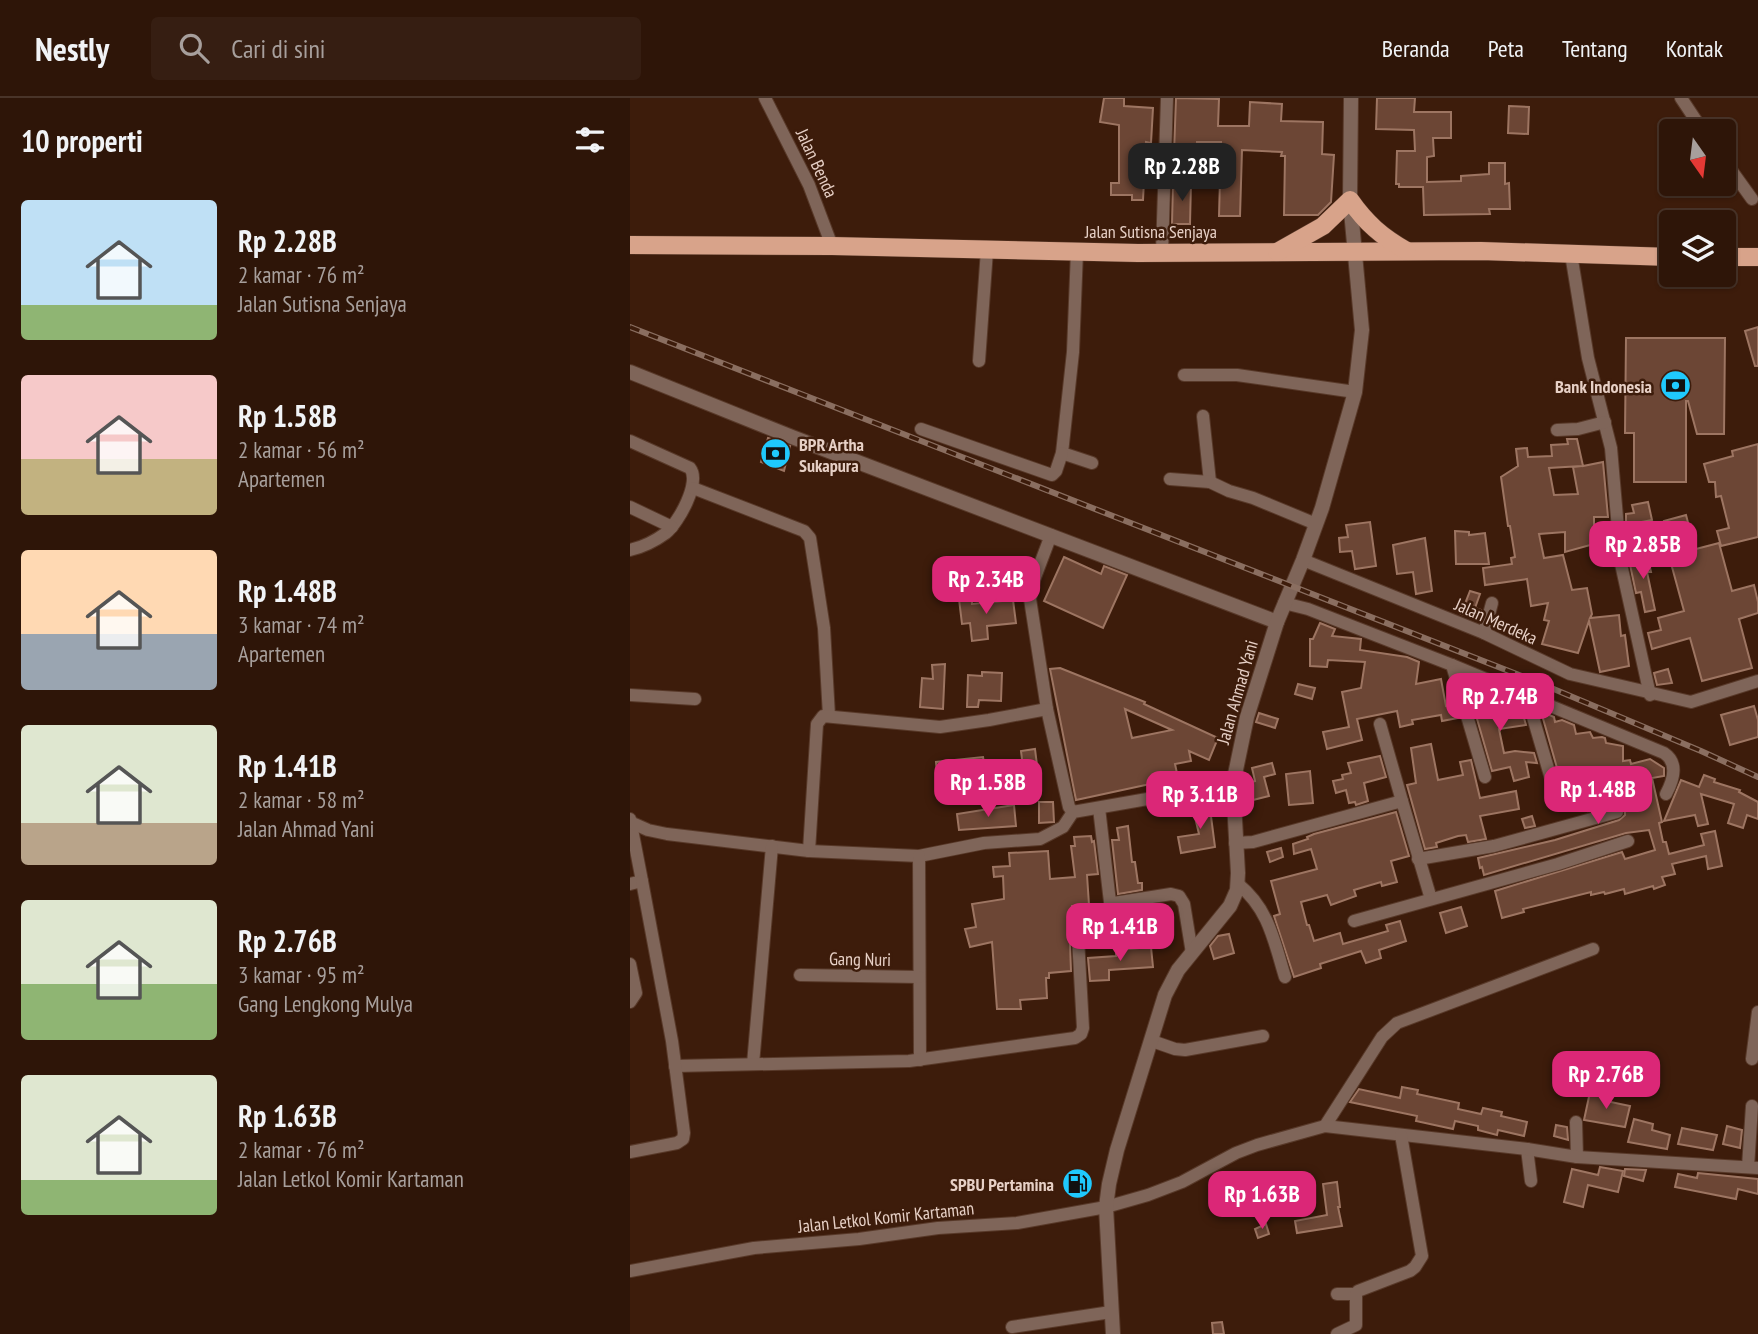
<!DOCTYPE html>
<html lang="id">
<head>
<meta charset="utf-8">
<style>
	:root { --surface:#2e1508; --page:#361e12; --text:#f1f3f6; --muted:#a79f9c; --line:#493429; --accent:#db2777 }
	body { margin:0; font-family:"PT Sans Narrow",sans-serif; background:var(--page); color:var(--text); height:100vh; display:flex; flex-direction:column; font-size:26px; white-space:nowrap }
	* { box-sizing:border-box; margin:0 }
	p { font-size:23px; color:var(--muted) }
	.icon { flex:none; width:38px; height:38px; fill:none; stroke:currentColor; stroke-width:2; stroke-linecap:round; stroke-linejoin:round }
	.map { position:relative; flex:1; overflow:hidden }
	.sheet { display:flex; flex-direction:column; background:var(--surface); width:630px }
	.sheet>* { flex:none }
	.needle { width:46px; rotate:166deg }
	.fabs { position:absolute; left:1029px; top:21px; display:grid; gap:14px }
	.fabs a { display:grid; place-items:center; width:77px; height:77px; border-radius:7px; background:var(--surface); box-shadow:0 2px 5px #0004,0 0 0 2px var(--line); font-size:35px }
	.price { position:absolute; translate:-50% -60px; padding:0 16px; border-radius:14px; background:var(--accent); color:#fff; font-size:23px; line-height:46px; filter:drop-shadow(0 2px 4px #0008) }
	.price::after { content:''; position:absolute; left:50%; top:42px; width:21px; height:16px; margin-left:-10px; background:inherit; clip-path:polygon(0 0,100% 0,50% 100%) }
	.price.active { background:#222; color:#fff }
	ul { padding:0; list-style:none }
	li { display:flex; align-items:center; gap:21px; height:175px; padding:0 21px }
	li span { display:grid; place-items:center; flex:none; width:196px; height:140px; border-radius:7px; color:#555 }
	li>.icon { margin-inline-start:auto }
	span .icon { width:84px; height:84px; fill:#fffc; stroke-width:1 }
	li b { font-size:30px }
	h2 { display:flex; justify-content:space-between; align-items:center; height:84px; padding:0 21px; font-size:30px }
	header { display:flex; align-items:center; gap:42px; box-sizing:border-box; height:98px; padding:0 35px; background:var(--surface); border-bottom:2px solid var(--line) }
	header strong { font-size:33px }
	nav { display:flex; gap:38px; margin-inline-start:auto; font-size:24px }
	.search { width:490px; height:63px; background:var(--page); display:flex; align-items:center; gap:18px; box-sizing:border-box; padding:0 24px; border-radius:7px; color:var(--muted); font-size:26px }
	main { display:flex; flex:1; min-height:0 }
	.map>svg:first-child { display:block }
	.building { fill:#6c4635; stroke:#9d7562; stroke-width:2; fill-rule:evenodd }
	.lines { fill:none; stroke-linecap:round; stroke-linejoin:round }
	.minor-casing { stroke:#583929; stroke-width:14 }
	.tertiary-casing { stroke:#583929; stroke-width:16 }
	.primary-casing { stroke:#583929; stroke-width:19 }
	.minor { stroke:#7f6559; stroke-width:12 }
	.tertiary { stroke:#7f6559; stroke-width:14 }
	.primary { stroke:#d8a38a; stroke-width:18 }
	.rail-casing { stroke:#8a6e60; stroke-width:6 }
	.rail { stroke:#3d1c0b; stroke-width:3.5; stroke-dasharray:10; stroke-linecap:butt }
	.labels { text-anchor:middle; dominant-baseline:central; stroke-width:5; stroke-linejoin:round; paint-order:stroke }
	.street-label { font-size:18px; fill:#e7d0c6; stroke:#3d1c0b }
	.poi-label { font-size:18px; font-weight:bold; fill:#e7d0c6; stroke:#3d1c0b; text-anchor:end }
</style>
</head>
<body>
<header>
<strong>Nestly</strong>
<div class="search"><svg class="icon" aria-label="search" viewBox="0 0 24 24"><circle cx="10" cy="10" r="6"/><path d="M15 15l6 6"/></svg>Cari di sini</div>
<nav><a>Beranda</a><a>Peta</a><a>Tentang</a><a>Kontak</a></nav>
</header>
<main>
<section class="sheet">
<h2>10 properti<svg class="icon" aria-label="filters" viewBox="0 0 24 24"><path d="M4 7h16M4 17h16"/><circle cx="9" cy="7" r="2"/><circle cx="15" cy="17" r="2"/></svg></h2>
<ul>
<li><span style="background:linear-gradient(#bfe0f5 75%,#8fb573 0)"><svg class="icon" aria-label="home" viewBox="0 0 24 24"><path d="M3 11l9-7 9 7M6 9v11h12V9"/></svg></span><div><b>Rp 2.28B</b><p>2 kamar · 76 m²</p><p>Jalan Sutisna Senjaya</p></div></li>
<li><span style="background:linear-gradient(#f6c9c9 60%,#c2b280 0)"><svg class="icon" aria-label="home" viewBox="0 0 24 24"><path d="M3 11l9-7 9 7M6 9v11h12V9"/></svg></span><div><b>Rp 1.58B</b><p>2 kamar · 56 m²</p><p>Apartemen</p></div></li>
<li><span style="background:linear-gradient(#ffd9b3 60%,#9aa5b1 0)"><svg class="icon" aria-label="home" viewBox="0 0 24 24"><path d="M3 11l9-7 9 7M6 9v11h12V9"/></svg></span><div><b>Rp 1.48B</b><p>3 kamar · 74 m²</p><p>Apartemen</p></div></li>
<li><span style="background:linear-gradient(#dfe7d0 70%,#b9a48a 0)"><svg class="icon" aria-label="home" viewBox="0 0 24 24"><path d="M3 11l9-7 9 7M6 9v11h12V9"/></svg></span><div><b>Rp 1.41B</b><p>2 kamar · 58 m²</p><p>Jalan Ahmad Yani</p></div></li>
<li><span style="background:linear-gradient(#dfe7d0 60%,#8fb573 0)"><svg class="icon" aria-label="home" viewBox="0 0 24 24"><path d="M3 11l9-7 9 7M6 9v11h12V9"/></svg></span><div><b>Rp 2.76B</b><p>3 kamar · 95 m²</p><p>Gang Lengkong Mulya</p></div></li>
<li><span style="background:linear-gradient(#dfe7d0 75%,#8fb573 0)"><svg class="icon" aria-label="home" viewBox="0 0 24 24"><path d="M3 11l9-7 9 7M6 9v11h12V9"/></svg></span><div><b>Rp 1.63B</b><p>2 kamar · 76 m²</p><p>Jalan Letkol Komir Kartaman</p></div></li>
</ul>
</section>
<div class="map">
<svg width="1128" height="1236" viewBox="0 0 1128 1236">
	<rect width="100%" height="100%" fill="#3d1c0b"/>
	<!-- building -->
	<g class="building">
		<path d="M474 0H494V8L523 10 521 45 516 44 513 102H502V97H481V85H489V27L470 24Z"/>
		<path d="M546 0 589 1 588 28H619L620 4 652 6 651 23 693 24 692 56 704 57 701 104 688 117H654L655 58H651L652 54 612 52 610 118H589L591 44H567V54L544 55Z"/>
		<path d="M747 0H785L784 14H821V40H803L804 58 797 59V84L831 83V78L859 76V65H875V86L879 85 880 111H859L860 116 794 117 793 89H769V86H766L767 53H785L784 32 746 31Z"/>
		<path d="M879 8 899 9 898 36 878 35Z"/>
		<path d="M543 84H561L560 126H542Z"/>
		<path d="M1128 229V268H1125L1115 233Z"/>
		<path d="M996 240H1095L1094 336H1067L1058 303H1056V384H1004V335H995Z"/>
		<path d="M138 340 160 348 154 373 131 364Z"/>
		<path d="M937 341H947L953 368 973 364 978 419H964V446L935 454V434L909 436 914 460 933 457 942 492 957 490 962 516 960 520 989 517 991 538 995 537 999 568 970 574 959 523 948 555 912 546 919 523 914 522 918 505 901 508 897 481 855 487 853 470 882 466 881 460 885 459 880 428H878L871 379 888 368 886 351 897 350 898 359 922 358 921 347 938 346ZM952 368 943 369 948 396 924 397 919 370Z"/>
		<path d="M1128 346V439L1091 448 1087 433 1099 430 1091 398 1086 399 1085 384H1079L1074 366 1103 358 1102 353Z"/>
		<path d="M1018 404 1022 422 996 427V416L1004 415 1002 407Z"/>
		<path d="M1056 417 1060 432 1038 438 1034 423Z"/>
		<path d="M740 424 746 468 725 471 722 453 710 454 709 440 718 439 716 427Z"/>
		<path d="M825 433 839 434V437L855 435 859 466H826Z"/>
		<path d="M795 440 802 493 786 496 783 474 767 476 763 447Z"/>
		<path d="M1089 445 1102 493 1124 487 1128 504V515L1109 521 1122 570 1072 583 1060 540 1022 551 1018 535 1031 532 1028 520 1054 513 1039 458Z"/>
		<path d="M1017 457 1021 474H1017L1025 512 1015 514 1011 494 1006 495 999 462Z"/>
		<path d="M434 459 471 476 474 468 497 477 473 530 414 503Z"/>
		<path d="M840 493 850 496 845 510 851 512 848 522 831 516Z"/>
		<path d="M342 499V506L383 502 386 525 357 528 358 541 342 543 340 525 332 526 329 501Z"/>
		<path d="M690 525 705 531 702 538 731 541 730 552 777 559 789 564 786 586 811 581 816 608 824 606 828 620 812 623 811 617 782 622 783 626 770 629 767 613 727 621 732 642 697 651 693 634 719 629 712 594 731 590 735 564 698 562 697 569 680 568V541H683Z"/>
		<path d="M315 566 313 611 290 609 292 580 303 581 302 567Z"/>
		<path d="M430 570 515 604 514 606 588 640 579 662 559 653 561 663 545 666 548 680 446 702 420 571ZM495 611 542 632 502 640Z"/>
		<path d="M1038 571 1042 585 1027 587 1024 575Z"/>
		<path d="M352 574 372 575 371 603 349 602 348 609H337L338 577 352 578Z"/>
		<path d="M844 585 848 587 849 599 870 600 871 608 890 606 896 627 869 631 874 655 885 653 904 655 907 665 896 664 899 679 884 683 880 669 862 673 837 586Z"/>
		<path d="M668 586 685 590 682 601 665 596Z"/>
		<path d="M1124 608 1128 622V639L1100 647 1091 617Z"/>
		<path d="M629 615 648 621 645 630 626 624Z"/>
		<path d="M917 616 924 619 925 624 932 622 944 627 946 636 960 634 963 640 972 639 975 640 976 645 993 648V663L1000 662 1001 666 1020 661 1034 670V678L1022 680 1032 724 1029 725 1033 744H1036L1039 756 1074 747 1071 736 1085 733 1092 768 1078 771 1076 758 1042 766 1045 776 1032 779 1035 787 1024 791 1023 788 995 796 994 791 975 796 974 794 961 797V794L893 811 894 814 872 820 865 793 992 754 995 761 1025 752 1019 732 996 735 854 777 852 769 850 770 848 760 925 742 989 722 995 717V711L989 705 958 713 957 705 939 709 931 677H929L912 617Z"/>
		<path d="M801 646 808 682 833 677 830 664 841 662 850 700 886 693 889 711 850 718 856 741 838 744 836 737 828 738 806 745 807 749 795 751 777 687 786 685 781 650Z"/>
		<path d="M405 651 407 667 393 669 391 653Z"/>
		<path d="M750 658 756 679 734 685 738 703 726 707 725 704 719 705 716 692 706 695 703 683 713 681 712 677 721 675 718 665Z"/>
		<path d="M353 659 355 671 346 672 348 687 331 689 329 674 307 677 306 664Z"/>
		<path d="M642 665 645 676 634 679 639 698 619 703 615 686 625 683 622 670Z"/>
		<path d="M680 673 683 705 659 707 656 676Z"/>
		<path d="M1074 677 1085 681 1084 684 1110 692 1109 694 1128 704V721L1117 717 1113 730 1098 725 1104 706 1071 696 1078 726 1068 728 1065 717 1034 723 1051 682 1069 689Z"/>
		<path d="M579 703 585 749 551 755 548 739 569 736 562 707Z"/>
		<path d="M409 704H423L424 724 409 725Z"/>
		<path d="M384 707 386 728 329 732 327 716Z"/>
		<path d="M766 714 779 758 761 763 767 784 752 788 751 784 724 792 726 798 701 807 697 797 671 804 677 827H679L684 843 710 835 713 846 758 833 756 827 770 823 776 843 749 852 751 860 736 865 731 853 690 866 691 870 664 879 644 818 650 816 641 783 687 771 681 751 664 756 663 746 678 741 677 739 684 736Z"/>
		<path d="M902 718 905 728 895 730 892 721Z"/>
		<path d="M498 728 502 764H505L508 785H512V792L488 796 482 742H489L487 730Z"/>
		<path d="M461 738 462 744 464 743 468 776 457 777 459 807 442 808V815L439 819 441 873 419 875V880H416L417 900 390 902 391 911H367L362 844 340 849 335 831 346 829 342 806 374 801 373 778 364 779 363 769 380 768 379 755 418 753 420 781 445 779 441 748H445L444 739Z"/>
		<path d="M651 750 653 759 640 764 637 754Z"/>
		<path d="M831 809 837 828 816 835 810 815Z"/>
		<path d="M517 810 519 830 486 835 483 814Z"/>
		<path d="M599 836 604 855 584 861 580 848 588 838Z"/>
		<path d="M521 849 523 869 479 872V882L460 883 458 860 486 858V852Z"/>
		<path d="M772 989 788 992 787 996 829 1005 828 1011 851 1016 853 1010 872 1014 871 1018 897 1024 894 1038 868 1032 867 1037 848 1032V1028L825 1023 823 1031 786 1023 787 1018 720 1004 729 991 770 1000Z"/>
		<path d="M960 994 977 998 976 1003 1000 1008 995 1029 954 1022Z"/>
		<path d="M1004 1021 1023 1026 1022 1032 1040 1037 1037 1051 998 1044Z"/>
		<path d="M926 1027 937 1029 938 1042 924 1038Z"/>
		<path d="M1097 1028 1112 1032 1110 1050 1093 1046Z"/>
		<path d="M1052 1030 1087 1037 1083 1052 1048 1046Z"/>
		<path d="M970 1069 993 1073 988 1094 958 1087 953 1109 934 1104 942 1071 968 1077Z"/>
		<path d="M995 1071 1016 1072 1013 1083 994 1078Z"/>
		<path d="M1068 1075 1128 1081V1096L1108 1091 1106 1101 1045 1089 1048 1076 1067 1080Z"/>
		<path d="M644 1083 647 1092 631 1095 632 1084Z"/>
		<path d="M707 1084 710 1109H708L712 1128 667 1135 665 1123 697 1117 693 1086Z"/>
		<path d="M636 1126 639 1136 628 1140 625 1131Z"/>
		<path d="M592 1224 594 1236H583L582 1225Z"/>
	</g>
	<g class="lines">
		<defs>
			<g id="minor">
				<path d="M135 0 179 87 202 148"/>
				<path d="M1051 0 1073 33"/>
				<path d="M1094 62 1122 101"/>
				<path d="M447 153 443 254 432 355 462 365"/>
				<path d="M532 154 537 0"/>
				<path d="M941 156 958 260 981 350 991 466 1020 597"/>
				<path d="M349 263 357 152"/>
				<path d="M554 277H607L725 294"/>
				<path d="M573 318 580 384"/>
				<path d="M291 331 422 377 426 373 432 355"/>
				<path d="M927 332 948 331 975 324"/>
				<path d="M0 343 60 370C71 384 49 424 36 435 25 443 13 449 0 452"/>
				<path d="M540 381 580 384 599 393 623 400 686 426"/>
				<path d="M63 390 174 433 180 440 194 530 199 618"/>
				<path d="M0 409 42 429"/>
				<path d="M421 437 404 482 400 501 417 611 439 709 443 714"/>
				<path d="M673 462 854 535 940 576 1061 604 1128 583"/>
				<path d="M654 505 678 511 822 567 855 679"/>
				<path d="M854 535 862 505"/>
				<path d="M822 567 1034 655C1049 665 1043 683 1036 696"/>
				<path d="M0 597 65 601"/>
				<path d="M897 599 927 701"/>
				<path d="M750 626 772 703"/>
				<path d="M469 710 480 804 484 805 541 796 549 798 554 806 562 855"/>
				<path d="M0 721 12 783 0 786"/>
				<path d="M0 724 18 732 37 736 179 753 289 758 354 745 410 741 433 729 443 714 603 686"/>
				<path d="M605 745 623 744 772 703 801 801"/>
				<path d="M179 753 187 626 193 618 310 629 359 622 417 611"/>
				<path d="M289 758 290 962"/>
				<path d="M788 761 864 748 987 714"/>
				<path d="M608 786C639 811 644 843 655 879"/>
				<path d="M724 823 928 766 998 743"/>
				<path d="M0 866 6 895 0 904"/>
				<path d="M170 877 289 879"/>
				<path d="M522 943 545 951 555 952 633 938"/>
				<path d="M1122 961 1128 914"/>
				<path d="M123 966 142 748"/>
				<path d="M45 968 279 963 445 940 451 936 453 930 447 822"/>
				<path d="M946 1024 947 1059"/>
				<path d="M695 1028 752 939 767 925 963 851"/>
				<path d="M897 1051 901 1083"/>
				<path d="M0 1054 47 1045 53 1041 54 1035 42 943 12 783"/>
				<path d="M1118 1069 1122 1008"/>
				<path d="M0 1173 124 1150 229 1141 308 1130 387 1125 476 1109 518 1097 552 1084 606 1055 627 1047 695 1028 897 1051 947 1059 1128 1070"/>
				<path d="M707 1196H726"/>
				<path d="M382 1229 481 1214"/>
				<path d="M707 1236 726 1227V1196L728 1193 780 1173 785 1169 792 1158 771 1037"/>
			</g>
			<g id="tertiary">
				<path d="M0 274 162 339 647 524"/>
				<path d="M483 1236 476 1109 479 1086 487 1052 535 897 548 872 600 808 607 792 608 775 603 686 617 619 647 524 673 462 692 410 725 294 732 232 720 102 721 0"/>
			</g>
			<g id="primary">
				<path d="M0 147 202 148 508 155 851 153 1041 159"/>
				<path d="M647 154 693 128 720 102C736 125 752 139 777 153"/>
				<path d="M1094 159H1128"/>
			</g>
		</defs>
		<!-- minor casing -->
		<use href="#minor" class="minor-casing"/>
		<!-- tertiary casing -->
		<use href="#tertiary" class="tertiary-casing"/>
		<!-- primary casing -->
		<use href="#primary" class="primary-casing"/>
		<!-- minor -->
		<use href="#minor" class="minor"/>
		<!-- tertiary -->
		<use href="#tertiary" class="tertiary"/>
		<!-- primary -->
		<use href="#primary" class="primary"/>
		<defs>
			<path id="rail" d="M0 229 907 584 1071 653 1128 679"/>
		</defs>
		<!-- rail casing -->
		<use href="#rail" class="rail-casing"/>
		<!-- rail -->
		<use href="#rail" class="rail"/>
	</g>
	<!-- icons -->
	<defs>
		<symbol id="bank-disc" viewBox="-11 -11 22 22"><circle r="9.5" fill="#1fc9fd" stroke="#3d1c0b"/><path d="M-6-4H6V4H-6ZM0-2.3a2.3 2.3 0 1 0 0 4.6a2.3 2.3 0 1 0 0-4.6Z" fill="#111"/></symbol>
		<symbol id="fuel-disc" viewBox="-11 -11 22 22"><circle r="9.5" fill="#1fc9fd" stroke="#3d1c0b"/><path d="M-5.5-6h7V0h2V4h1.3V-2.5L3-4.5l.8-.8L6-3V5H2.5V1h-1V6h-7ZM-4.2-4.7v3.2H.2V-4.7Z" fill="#111"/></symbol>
	</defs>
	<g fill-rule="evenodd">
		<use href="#bank-disc" x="1028" y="270" width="35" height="35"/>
		<use href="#bank-disc" x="128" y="338" width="35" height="35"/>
		<use href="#fuel-disc" x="430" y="1068" width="35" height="35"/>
	</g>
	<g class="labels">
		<!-- street labels -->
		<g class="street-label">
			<text transform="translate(187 65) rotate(65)">Jalan Benda</text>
			<text x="521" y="133">Jalan Sutisna Senjaya</text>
			<text transform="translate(866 523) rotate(24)">Jalan Merdeka</text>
			<text transform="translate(607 594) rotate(-74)">Jalan Ahmad Yani</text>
			<text transform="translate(230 861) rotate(1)">Gang Nuri</text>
			<text transform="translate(256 1119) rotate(-6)">Jalan Letkol Komir Kartaman</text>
		</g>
		<!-- poi labels -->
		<g class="poi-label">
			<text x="1022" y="288">Bank Indonesia</text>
			<text x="169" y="346" text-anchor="start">BPR Artha<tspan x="169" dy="21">Sukapura</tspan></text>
			<text x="424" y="1086">SPBU Pertamina</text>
		</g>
	</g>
</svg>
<div class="fabs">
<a><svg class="needle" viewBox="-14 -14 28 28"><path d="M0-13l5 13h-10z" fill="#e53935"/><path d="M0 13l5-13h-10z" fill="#a79f9c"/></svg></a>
<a><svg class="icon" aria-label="layers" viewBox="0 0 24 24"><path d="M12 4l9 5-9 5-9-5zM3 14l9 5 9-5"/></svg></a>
</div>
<b class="price active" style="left:552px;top:105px">Rp 2.28B</b>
<b class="price" style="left:1013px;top:483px">Rp 2.85B</b>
<b class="price" style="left:356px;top:518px">Rp 2.34B</b>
<b class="price" style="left:870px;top:635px">Rp 2.74B</b>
<b class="price" style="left:358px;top:721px">Rp 1.58B</b>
<b class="price" style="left:968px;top:728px">Rp 1.48B</b>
<b class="price" style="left:570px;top:733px">Rp 3.11B</b>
<b class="price" style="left:490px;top:865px">Rp 1.41B</b>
<b class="price" style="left:976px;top:1013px">Rp 2.76B</b>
<b class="price" style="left:632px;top:1133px">Rp 1.63B</b>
</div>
</main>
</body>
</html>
